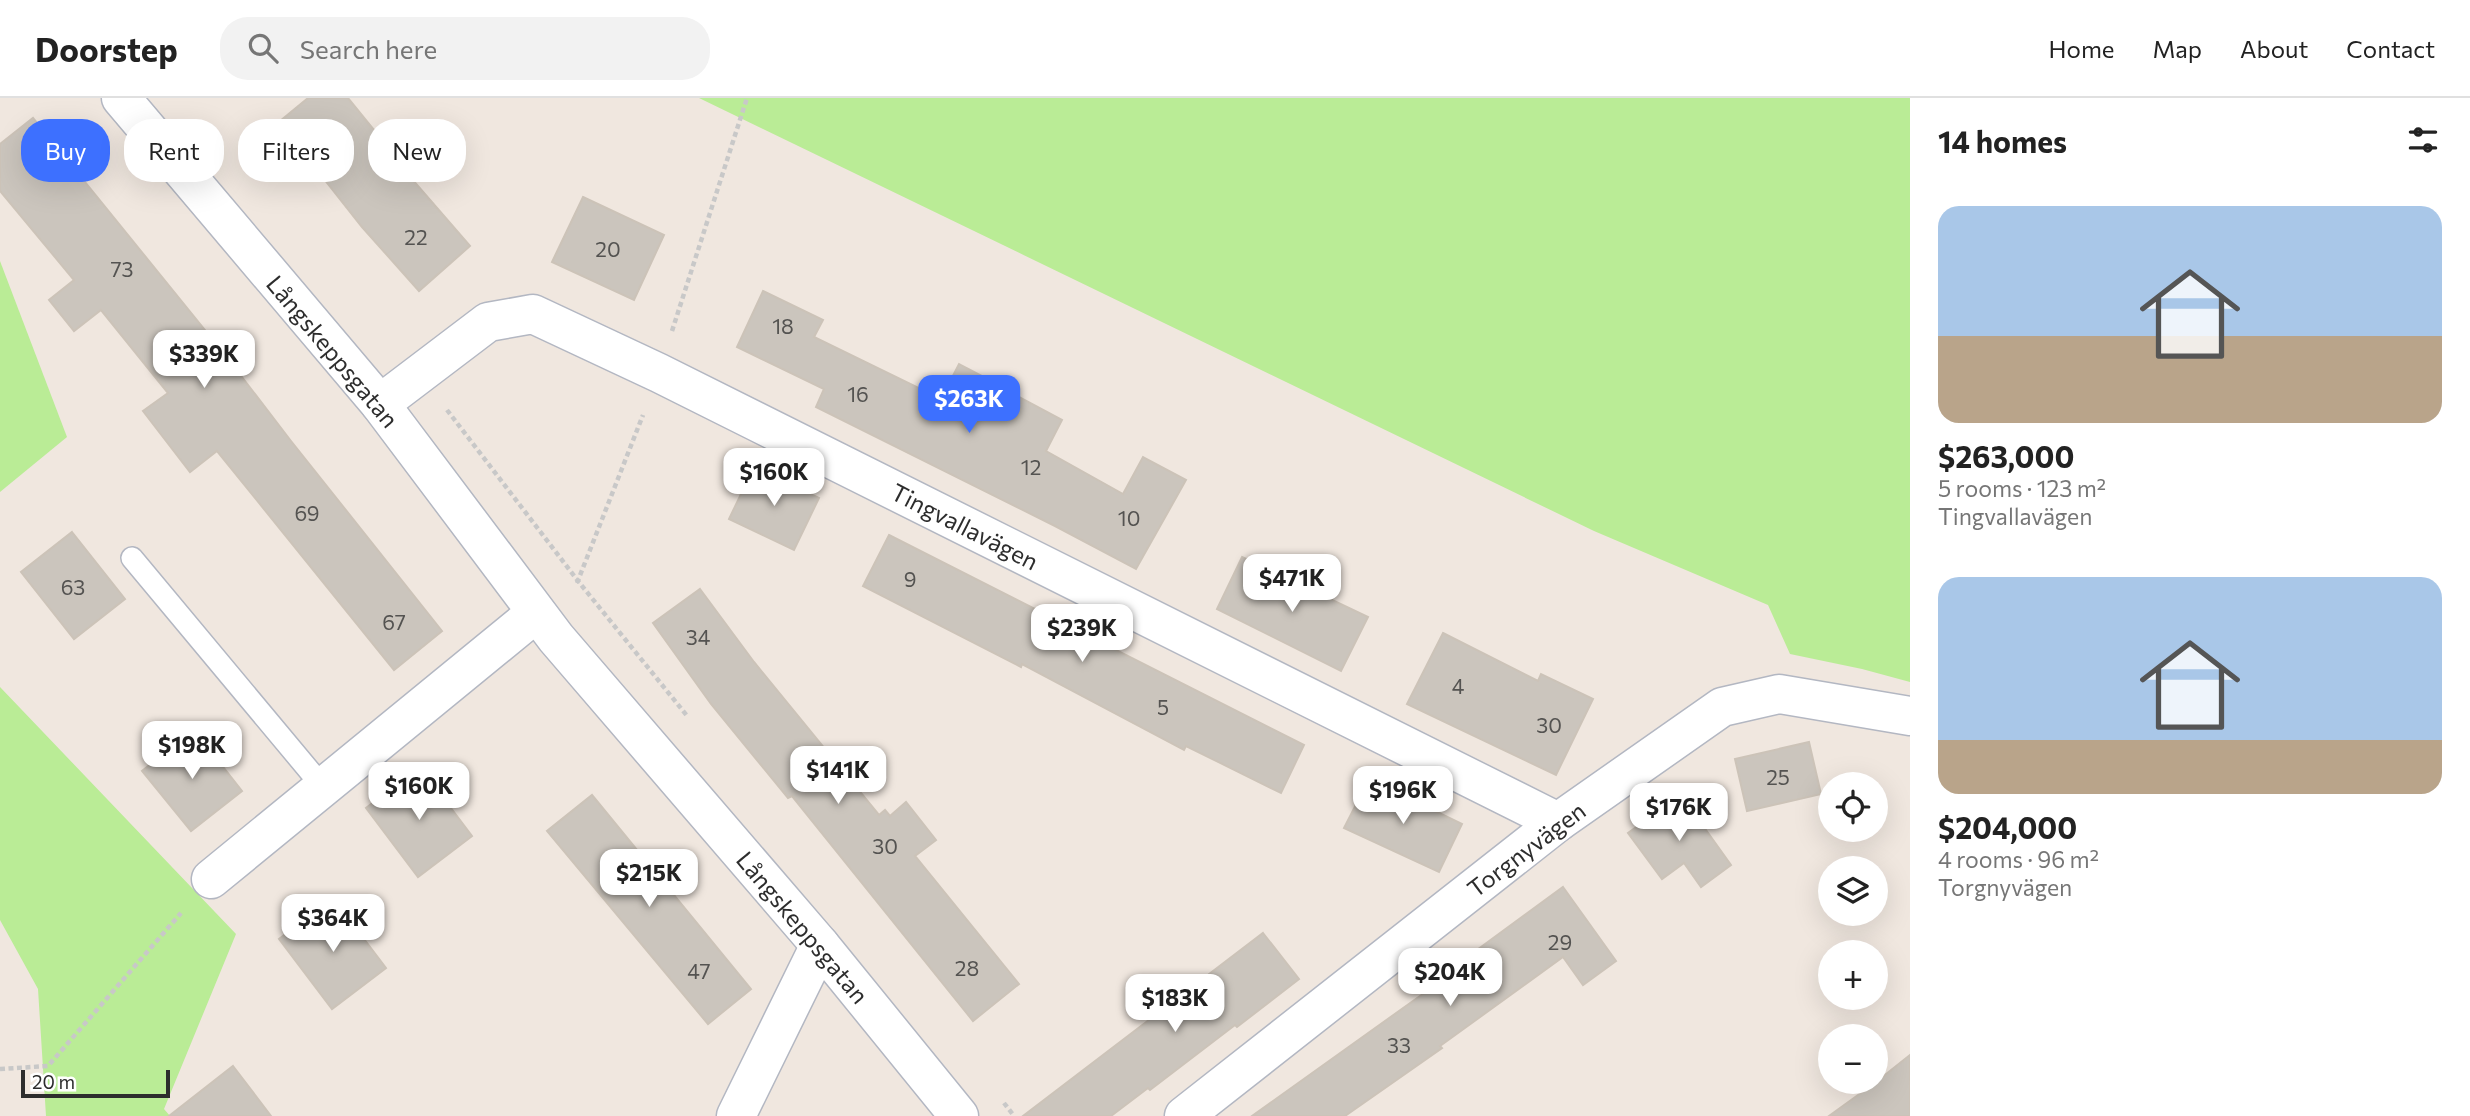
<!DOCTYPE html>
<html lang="en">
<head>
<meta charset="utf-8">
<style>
	:root { --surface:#fff; --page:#f2f2f2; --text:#222; --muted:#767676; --line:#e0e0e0; --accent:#3d70ff }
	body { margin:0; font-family:Commissioner,sans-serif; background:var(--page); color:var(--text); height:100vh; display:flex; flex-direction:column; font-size:26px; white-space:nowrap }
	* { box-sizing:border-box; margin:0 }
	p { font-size:23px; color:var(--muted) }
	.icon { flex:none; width:38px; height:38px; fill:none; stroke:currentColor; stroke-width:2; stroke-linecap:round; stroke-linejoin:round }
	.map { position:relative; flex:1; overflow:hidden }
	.drawer { display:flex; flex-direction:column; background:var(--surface); width:560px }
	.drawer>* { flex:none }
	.top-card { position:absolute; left:21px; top:21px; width:665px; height:63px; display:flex; gap:14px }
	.fabs { position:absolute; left:1818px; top:674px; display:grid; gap:14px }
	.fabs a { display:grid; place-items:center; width:70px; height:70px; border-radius:50%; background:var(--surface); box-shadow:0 7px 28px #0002; font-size:35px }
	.scale { position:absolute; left:21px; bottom:18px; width:149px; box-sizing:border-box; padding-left:7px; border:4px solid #2d2d2d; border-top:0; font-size:19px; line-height:24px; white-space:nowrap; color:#2d2d2d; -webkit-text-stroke:5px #fff; paint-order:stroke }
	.price { position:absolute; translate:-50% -60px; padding:0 16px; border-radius:14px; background:#fff; color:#222; font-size:23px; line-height:46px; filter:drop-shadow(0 2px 4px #0008) }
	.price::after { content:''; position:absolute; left:50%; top:42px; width:21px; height:16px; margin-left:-10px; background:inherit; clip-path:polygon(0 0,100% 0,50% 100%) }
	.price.active { background:var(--accent); color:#fff }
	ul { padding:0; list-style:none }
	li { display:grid; align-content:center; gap:14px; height:371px; padding:0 28px }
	li span { display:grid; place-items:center; height:217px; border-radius:21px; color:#555 }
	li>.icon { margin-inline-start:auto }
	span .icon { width:126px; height:126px; fill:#fffc; stroke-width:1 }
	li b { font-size:30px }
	h2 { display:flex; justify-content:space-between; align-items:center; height:84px; padding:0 28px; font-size:30px }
	.tag { padding:0 24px; border-radius:28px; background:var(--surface); box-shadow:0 7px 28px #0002; font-size:24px; line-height:63px }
	.tag.active { background:var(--accent); color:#fff }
	header { display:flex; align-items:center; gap:42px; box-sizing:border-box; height:98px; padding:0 35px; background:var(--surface); border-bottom:2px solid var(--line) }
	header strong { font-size:33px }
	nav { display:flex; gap:38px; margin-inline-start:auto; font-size:24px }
	.search { width:490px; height:63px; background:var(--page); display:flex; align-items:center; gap:18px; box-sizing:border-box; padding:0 24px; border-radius:28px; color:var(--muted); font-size:26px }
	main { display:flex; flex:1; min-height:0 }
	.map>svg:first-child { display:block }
	.green { fill:#baec96 }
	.building { fill:#cbc5bd; stroke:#ccc3b8; stroke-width:2 }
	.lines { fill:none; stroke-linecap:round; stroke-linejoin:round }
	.lane-casing { stroke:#b3b7c2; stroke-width:24 }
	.street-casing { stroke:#b3b7c2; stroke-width:41 }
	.path { stroke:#c8c8c8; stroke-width:4.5; stroke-dasharray:5 3.5; stroke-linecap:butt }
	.lane { stroke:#fff; stroke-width:21 }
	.street { stroke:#fff; stroke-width:38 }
	.labels { text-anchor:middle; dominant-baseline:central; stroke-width:5; stroke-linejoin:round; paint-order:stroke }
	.number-label { font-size:21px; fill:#545351 }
	.street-label { font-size:24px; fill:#2d2d2d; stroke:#fff }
</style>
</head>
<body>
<header>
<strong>Doorstep</strong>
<div class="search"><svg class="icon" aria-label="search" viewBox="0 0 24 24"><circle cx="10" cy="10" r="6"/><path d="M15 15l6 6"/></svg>Search here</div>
<nav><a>Home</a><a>Map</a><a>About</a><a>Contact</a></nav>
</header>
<main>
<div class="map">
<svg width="1910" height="1018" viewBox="0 0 1910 1018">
	<rect width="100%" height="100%" fill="#f0e7df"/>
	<!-- green -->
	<g class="green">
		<path d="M699 0H1910V584L1862 571 1790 556 1768 507 1594 433Z"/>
		<path d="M0 163 67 339 0 394Z"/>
		<path d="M0 589 236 836 164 1011 170 1018H46L38 891 0 822Z"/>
	</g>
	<!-- building -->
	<g class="building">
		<path d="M308 0H348L387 48 385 50 470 148 419 193 362 129 279 24Z"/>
		<path d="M33 20 222 253 291 343 442 533 394 572 217 353 190 374 143 313 168 295 101 212 74 233 49 202 74 182 0 93V46Z"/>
		<path d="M583 99 664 137 634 202 552 164Z"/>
		<path d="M763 193 823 222 814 239 941 301 959 266 1003 289 1002 290 1062 322 1046 353 1123 396 1143 359 1186 382 1136 471 1055 428 816 309 824 291 737 249Z"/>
		<path d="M754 369 819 400 794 452 729 421Z"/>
		<path d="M72 434 125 501 74 541 21 474Z"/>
		<path d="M889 437 1304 647 1281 695 1186 648 1184 652 1022 566 1021 569 863 488Z"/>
		<path d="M1242 459 1368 519 1341 573 1217 511Z"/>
		<path d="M700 491 754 564 879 717 885 712 890 718 906 704 936 742 915 758 1019 886 973 923 792 698 788 700 711 606 653 525Z"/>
		<path d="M1443 535 1538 583 1541 576 1593 601 1556 677 1407 606Z"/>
		<path d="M194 632 242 693 191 733 142 673Z"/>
		<path d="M1809 644 1821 696 1747 713 1735 661Z"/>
		<path d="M420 669 472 738 418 779 366 710Z"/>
		<path d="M1369 681 1462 726 1439 774 1344 730Z"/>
		<path d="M592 697 751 891 708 926 547 733Z"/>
		<path d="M1681 697 1731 767 1701 789 1684 765 1662 781 1628 735Z"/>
		<path d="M1563 789 1616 863 1583 887 1563 859 1440 948 1442 950 1345 1018H1252L1434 888 1432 885Z"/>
		<path d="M333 800 386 870 332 911 279 841Z"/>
		<path d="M1263 835 1299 881 1237 929 1235 927 1150 992 1148 990 1111 1018H1023Z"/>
		<path d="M1910 957V1018H1829L1876 984Z"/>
		<path d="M233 968 271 1018H169Z"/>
	</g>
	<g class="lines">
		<defs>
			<path id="lane" d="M132 460 323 689"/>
			<g id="street">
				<path d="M121 0 380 306 556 540 820 847 959 1018"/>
				<path d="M380 306 488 224 533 216 659 275 1558 724"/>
				<path d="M211 781 536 515"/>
				<path d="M736 1018 820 847"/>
				<path d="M1184 1018 1558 724 1722 609 1779 596 1910 618"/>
			</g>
		</defs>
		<!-- lane casing -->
		<use href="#lane" class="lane-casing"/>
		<!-- street casing -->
		<use href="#street" class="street-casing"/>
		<!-- path -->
		<g class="path">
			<path d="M672 233 747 0"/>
			<path d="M447 312 578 483 688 619"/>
			<path d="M577 485 643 317"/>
			<path d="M0 971 48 968 181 815"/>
			<path d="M1004 1005 1014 1018"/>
		</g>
		<!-- lane -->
		<use href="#lane" class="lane"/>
		<!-- street -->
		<use href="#street" class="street"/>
	</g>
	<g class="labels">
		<!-- number labels -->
		<g class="number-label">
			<text x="416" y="138">22</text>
			<text x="608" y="150">20</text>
			<text x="122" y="170">73</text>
			<text x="783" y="227">18</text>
			<text x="858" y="295">16</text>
			<text x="1031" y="368">12</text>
			<text x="307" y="414">69</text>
			<text x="1129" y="419">10</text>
			<text x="910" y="480">9</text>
			<text x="73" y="488">63</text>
			<text x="394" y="523">67</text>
			<text x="698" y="538">34</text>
			<text x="1458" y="587">4</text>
			<text x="1163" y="608">5</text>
			<text x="1549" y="626">30</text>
			<text x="1778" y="678">25</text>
			<text x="885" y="747">30</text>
			<text x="1560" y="843">29</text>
			<text x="967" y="869">28</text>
			<text x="699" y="872">47</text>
			<text x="1399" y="946">33</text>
		</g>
		<!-- street labels -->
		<g class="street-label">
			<text transform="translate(333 253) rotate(50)">Långskeppsgatan</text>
			<text transform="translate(965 428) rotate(27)">Tingvallavägen</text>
			<text transform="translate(1526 751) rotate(-37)">Torgnyvägen</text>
			<text transform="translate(803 829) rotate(50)">Långskeppsgatan</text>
		</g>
	</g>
</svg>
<div class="fabs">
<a><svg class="icon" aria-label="locate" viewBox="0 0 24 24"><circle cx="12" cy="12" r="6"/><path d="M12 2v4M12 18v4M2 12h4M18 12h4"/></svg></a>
<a><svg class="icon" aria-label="layers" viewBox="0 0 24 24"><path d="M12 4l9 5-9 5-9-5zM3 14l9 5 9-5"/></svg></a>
<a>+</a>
<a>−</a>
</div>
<div class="scale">20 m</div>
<b class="price" style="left:204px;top:292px">$339K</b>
<b class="price active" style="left:969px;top:337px">$263K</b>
<b class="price" style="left:774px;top:410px">$160K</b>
<b class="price" style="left:1292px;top:516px">$471K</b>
<b class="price" style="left:1082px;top:566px">$239K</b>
<b class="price" style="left:192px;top:683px">$198K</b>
<b class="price" style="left:838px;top:708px">$141K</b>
<b class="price" style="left:419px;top:724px">$160K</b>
<b class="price" style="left:1403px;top:728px">$196K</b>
<b class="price" style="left:1679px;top:745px">$176K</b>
<b class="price" style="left:649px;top:811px">$215K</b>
<b class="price" style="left:333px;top:856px">$364K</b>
<b class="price" style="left:1450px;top:910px">$204K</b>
<b class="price" style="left:1175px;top:936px">$183K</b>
<div class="top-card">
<a class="tag active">Buy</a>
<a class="tag">Rent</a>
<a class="tag">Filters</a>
<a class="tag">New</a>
</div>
</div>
<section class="drawer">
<h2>14 homes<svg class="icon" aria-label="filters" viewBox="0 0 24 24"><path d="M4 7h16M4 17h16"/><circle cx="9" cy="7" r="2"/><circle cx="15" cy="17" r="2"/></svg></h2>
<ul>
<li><span style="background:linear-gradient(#a9c7e8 60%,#b9a48a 0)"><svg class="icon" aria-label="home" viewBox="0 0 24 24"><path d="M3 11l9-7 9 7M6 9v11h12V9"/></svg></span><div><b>$263,000</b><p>5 rooms · 123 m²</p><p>Tingvallavägen</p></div></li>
<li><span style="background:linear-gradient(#a9c7e8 75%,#b9a48a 0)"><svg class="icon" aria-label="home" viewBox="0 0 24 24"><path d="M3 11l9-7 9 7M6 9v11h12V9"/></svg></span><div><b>$204,000</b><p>4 rooms · 96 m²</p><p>Torgnyvägen</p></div></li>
</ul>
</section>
</main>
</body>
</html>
